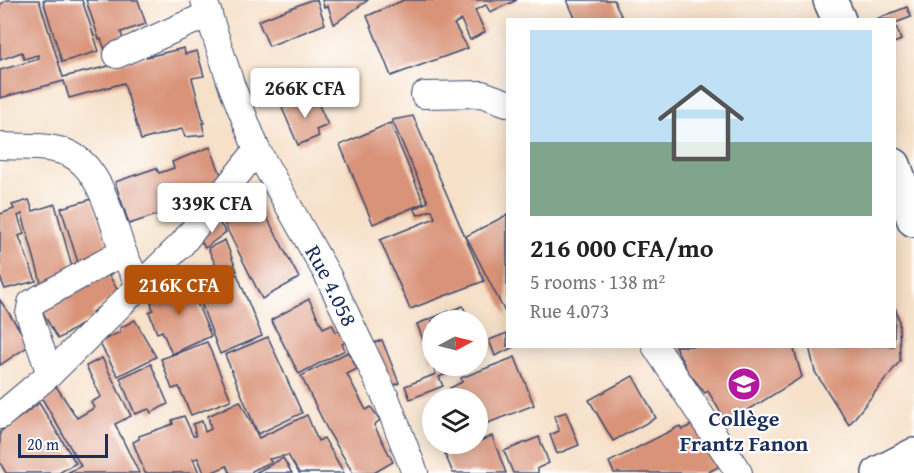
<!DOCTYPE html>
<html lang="en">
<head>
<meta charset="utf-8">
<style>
	:root { --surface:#fff; --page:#f6f6f6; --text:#222; --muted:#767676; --accent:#b45309 }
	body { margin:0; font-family:"Gentium Book Plus",serif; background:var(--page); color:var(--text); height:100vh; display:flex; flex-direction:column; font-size:22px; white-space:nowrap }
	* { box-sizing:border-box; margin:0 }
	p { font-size:20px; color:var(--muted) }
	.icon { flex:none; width:33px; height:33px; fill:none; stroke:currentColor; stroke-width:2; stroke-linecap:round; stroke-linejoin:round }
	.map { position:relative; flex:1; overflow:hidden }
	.panel { position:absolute; left:506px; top:18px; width:390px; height:330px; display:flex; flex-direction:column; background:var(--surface); border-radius:0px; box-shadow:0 3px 15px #0003 }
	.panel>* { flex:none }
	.needle { width:39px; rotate:83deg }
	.controls { position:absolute; left:422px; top:310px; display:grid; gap:12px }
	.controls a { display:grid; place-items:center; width:66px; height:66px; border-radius:50%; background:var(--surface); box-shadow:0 3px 15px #0003; font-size:30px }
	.scale { position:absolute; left:18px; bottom:15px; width:90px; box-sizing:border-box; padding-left:6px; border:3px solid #1b2f5e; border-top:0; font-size:16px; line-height:21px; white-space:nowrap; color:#1b2f5e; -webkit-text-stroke:4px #fff; paint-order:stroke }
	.price { position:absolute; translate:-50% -51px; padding:0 14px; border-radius:6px; background:#fff; color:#222; font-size:20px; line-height:39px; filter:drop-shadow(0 2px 3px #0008) }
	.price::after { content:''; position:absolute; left:50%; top:36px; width:18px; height:14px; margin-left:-9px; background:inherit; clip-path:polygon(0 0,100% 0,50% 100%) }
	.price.active { background:var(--accent); color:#fff }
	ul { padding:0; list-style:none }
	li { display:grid; align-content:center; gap:12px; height:318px; padding:0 24px }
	li span { display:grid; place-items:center; height:186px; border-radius:0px; color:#555 }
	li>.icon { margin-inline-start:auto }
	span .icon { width:108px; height:108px; fill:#fffc; stroke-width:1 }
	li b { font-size:26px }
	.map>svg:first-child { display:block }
	.building { fill:#d99378 }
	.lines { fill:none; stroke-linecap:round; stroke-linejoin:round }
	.minor-casing { stroke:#3c4a6e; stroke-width:28 }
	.secondary-casing { stroke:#3c4a6e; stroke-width:36 }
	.minor { stroke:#fff; stroke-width:26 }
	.secondary { stroke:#fff; stroke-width:33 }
	.labels { text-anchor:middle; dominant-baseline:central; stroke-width:4.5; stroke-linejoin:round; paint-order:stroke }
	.street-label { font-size:22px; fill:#1b2f5e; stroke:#fff }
	.poi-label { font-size:22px; font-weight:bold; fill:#1b2f5e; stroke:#fff }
</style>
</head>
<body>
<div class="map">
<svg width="914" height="473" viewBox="0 0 914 473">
	<rect width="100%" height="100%" fill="#fff"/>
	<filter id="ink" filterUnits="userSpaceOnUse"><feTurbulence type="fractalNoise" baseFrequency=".0167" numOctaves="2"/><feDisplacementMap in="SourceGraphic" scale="12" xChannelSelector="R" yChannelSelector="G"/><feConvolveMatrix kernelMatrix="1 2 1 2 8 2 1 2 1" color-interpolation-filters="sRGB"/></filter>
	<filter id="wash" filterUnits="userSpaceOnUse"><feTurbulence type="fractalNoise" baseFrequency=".008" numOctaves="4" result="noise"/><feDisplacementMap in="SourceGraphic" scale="24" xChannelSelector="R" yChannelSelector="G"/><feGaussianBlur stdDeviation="1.35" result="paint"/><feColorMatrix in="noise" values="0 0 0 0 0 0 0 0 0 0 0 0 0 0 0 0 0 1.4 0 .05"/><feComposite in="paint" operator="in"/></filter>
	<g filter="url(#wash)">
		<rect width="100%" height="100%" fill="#f6e0c8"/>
		<g id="blocks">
			<!-- building -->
			<g class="building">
				<path d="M6 0H39L63 77 184 48 185 54 197 51 204 76 192 78 204 123H202L205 135 185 137 182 129 141 140 124 83 69 98 64 81 0 98V70L39 59 38 55 24 59 22 52 0 60V5Z"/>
				<path d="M43 0H82L99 51 62 62Z"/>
				<path d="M86 0H138L146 24 121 32 124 45 106 52 101 39H99Z"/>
				<path d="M311 0H317L325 24 269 46 258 21Z"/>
				<path d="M322 0H368L334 24 328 6 324 7Z"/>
				<path d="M404 0H517L490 12 486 5 475 10 485 32 470 40 461 20 454 24 468 48 391 76 367 16Z"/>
				<path d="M567 0H614L623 20H576Z"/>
				<path d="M907 7 911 17 895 23 901 40 894 43V20L876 19Z"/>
				<path d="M314 95 328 125 316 130 319 136 298 145 282 108Z"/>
				<path d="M413 116 484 281 410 309 380 240 435 218 432 210 418 215 414 209 428 202 392 120Z"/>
				<path d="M390 123 424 203 373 224 340 145Z"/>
				<path d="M210 147 224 182 184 200 189 212 176 218 172 210 129 224 115 182 156 168 159 173 174 168 172 162Z"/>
				<path d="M253 191 299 278 262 299 222 219Z"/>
				<path d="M92 199 111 255 79 266 61 208Z"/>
				<path d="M29 200 33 211 55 204 74 275 42 286 22 214 18 216 24 234 19 236 36 281 5 289 0 277V214L14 209 12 205Z"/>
				<path d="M507 215V316L466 236Z"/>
				<path d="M218 221 226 232 205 248 198 236Z"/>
				<path d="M225 240 237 271 221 277 208 248Z"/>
				<path d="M237 274 262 336 220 354 196 290Z"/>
				<path d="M109 275 119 293 92 312 95 316 58 339 38 304Z"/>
				<path d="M185 275 211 336 172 354 162 331 157 333 149 312 153 310 151 302 169 294 165 282Z"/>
				<path d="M309 299 323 328 332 324 336 332 344 328 350 339 342 344 345 350 299 374 271 320Z"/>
				<path d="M0 300 30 345 0 365Z"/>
				<path d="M463 306 469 321H432V363L417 324Z"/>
				<path d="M895 307 899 321 900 361 849 425 815 372 809 346H894Z"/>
				<path d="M135 320 156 357 118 376 99 342 120 332V328Z"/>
				<path d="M507 333V346H516L495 356 489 340Z"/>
				<path d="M268 337 302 413 258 434 225 355Z"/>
				<path d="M382 340 399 383 390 387 374 343Z"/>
				<path d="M207 342 231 400 191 415 179 387 172 389 161 359Z"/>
				<path d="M477 342 484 358 477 361Z"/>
				<path d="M675 346H793L802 377 727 423 708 391 705 393 688 372Z"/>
				<path d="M348 352 357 369 347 374 366 410 371 407 380 420 374 425 393 462 374 473H353L328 431 301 376Z"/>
				<path d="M515 357 534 405 478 427 477 399H454L450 388 462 382 461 378Z"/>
				<path d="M102 358 131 416 115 424 139 473H67L81 466 40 395 56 386 77 418 94 408 91 402 101 397 86 366Z"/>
				<path d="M151 364 168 404 151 413 149 409 135 414 120 378Z"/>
				<path d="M433 366H464L439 377 443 386 410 399 405 386 436 374Z"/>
				<path d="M633 376 656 418 613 441 589 400Z"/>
				<path d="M240 401 259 438 307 415 318 441 324 438 344 473H299L288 455 269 459 271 462 252 471V473H230L227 466 210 473H204L198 458 193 459 199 473H145L133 442 139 439V436L173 424 172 420 184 416 193 436H196L193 424 202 421 205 432 211 429 208 416Z"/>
				<path d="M39 403 76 463 59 473H6L0 463V432Z"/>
				<path d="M566 412 579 445 557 454 550 435 559 431 554 416Z"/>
				<path d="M697 422 720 466 707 473H614L609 462 680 426 682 430Z"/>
				<path d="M492 436 506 473H453L445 454 471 444H477V442Z"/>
				<path d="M539 437 549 463 538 468V473H513L504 451Z"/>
				<path d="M283 458 292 473H255Z"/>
			</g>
		</g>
	</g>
	<g filter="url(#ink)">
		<use href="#blocks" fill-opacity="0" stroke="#3c4a6e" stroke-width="1.5"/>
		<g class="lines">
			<defs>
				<g id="minor">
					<path id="s1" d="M204 0 231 84 257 150 328 276 386 398 415 473"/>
					<path d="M117 55 209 14"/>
					<path d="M424 95 482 94 507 103"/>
					<path d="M0 146C20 147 45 145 65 152 100 164 111 218 122 249 127 262 134 274 140 287"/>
					<path d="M655 346 739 473"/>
					<path d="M50 374 29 314 31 303 123 252"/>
					<path d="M0 416 50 374 182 244 257 150"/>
				</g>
				<g id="secondary">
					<path d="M830 0 839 20"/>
					<path d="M894 165 914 220"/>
					<path d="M879 473 914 455"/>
				</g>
			</defs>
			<!-- minor casing -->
			<use href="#minor" class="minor-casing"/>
			<!-- secondary casing -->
			<use href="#secondary" class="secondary-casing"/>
			<!-- minor -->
			<use href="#minor" class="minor"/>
			<!-- secondary -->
			<use href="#secondary" class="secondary"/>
		</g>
	</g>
	<!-- icons -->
	<defs>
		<symbol id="school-disc" viewBox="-11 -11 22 22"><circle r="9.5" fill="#b5179e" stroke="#fff"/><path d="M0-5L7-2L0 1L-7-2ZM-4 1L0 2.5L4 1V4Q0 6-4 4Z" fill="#fff"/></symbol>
	</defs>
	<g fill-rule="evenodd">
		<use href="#school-disc" x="725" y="365" width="38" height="38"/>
	</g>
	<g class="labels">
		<!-- street labels -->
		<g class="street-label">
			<text stroke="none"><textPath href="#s1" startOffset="314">Rue 4.058</textPath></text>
		</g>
		<!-- poi labels -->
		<g class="poi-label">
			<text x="744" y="418">Collège<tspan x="744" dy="25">Frantz Fanon</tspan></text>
		</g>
	</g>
</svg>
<div class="controls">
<a><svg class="needle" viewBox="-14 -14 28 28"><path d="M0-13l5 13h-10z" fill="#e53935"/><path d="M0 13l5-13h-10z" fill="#767676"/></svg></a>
<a><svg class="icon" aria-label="layers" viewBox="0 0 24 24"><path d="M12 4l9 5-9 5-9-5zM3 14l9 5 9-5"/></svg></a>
</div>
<div class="scale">20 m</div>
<b class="price" style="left:305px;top:119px">266K CFA</b>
<b class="price" style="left:212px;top:234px">339K CFA</b>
<b class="price active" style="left:179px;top:316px">216K CFA</b>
<section class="panel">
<ul>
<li><span style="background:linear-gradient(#bfe0f5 60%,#7fa58c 0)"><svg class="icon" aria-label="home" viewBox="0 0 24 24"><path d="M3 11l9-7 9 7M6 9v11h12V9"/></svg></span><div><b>216 000 CFA/mo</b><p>5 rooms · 138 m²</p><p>Rue 4.073</p></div></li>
</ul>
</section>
</div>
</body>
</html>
